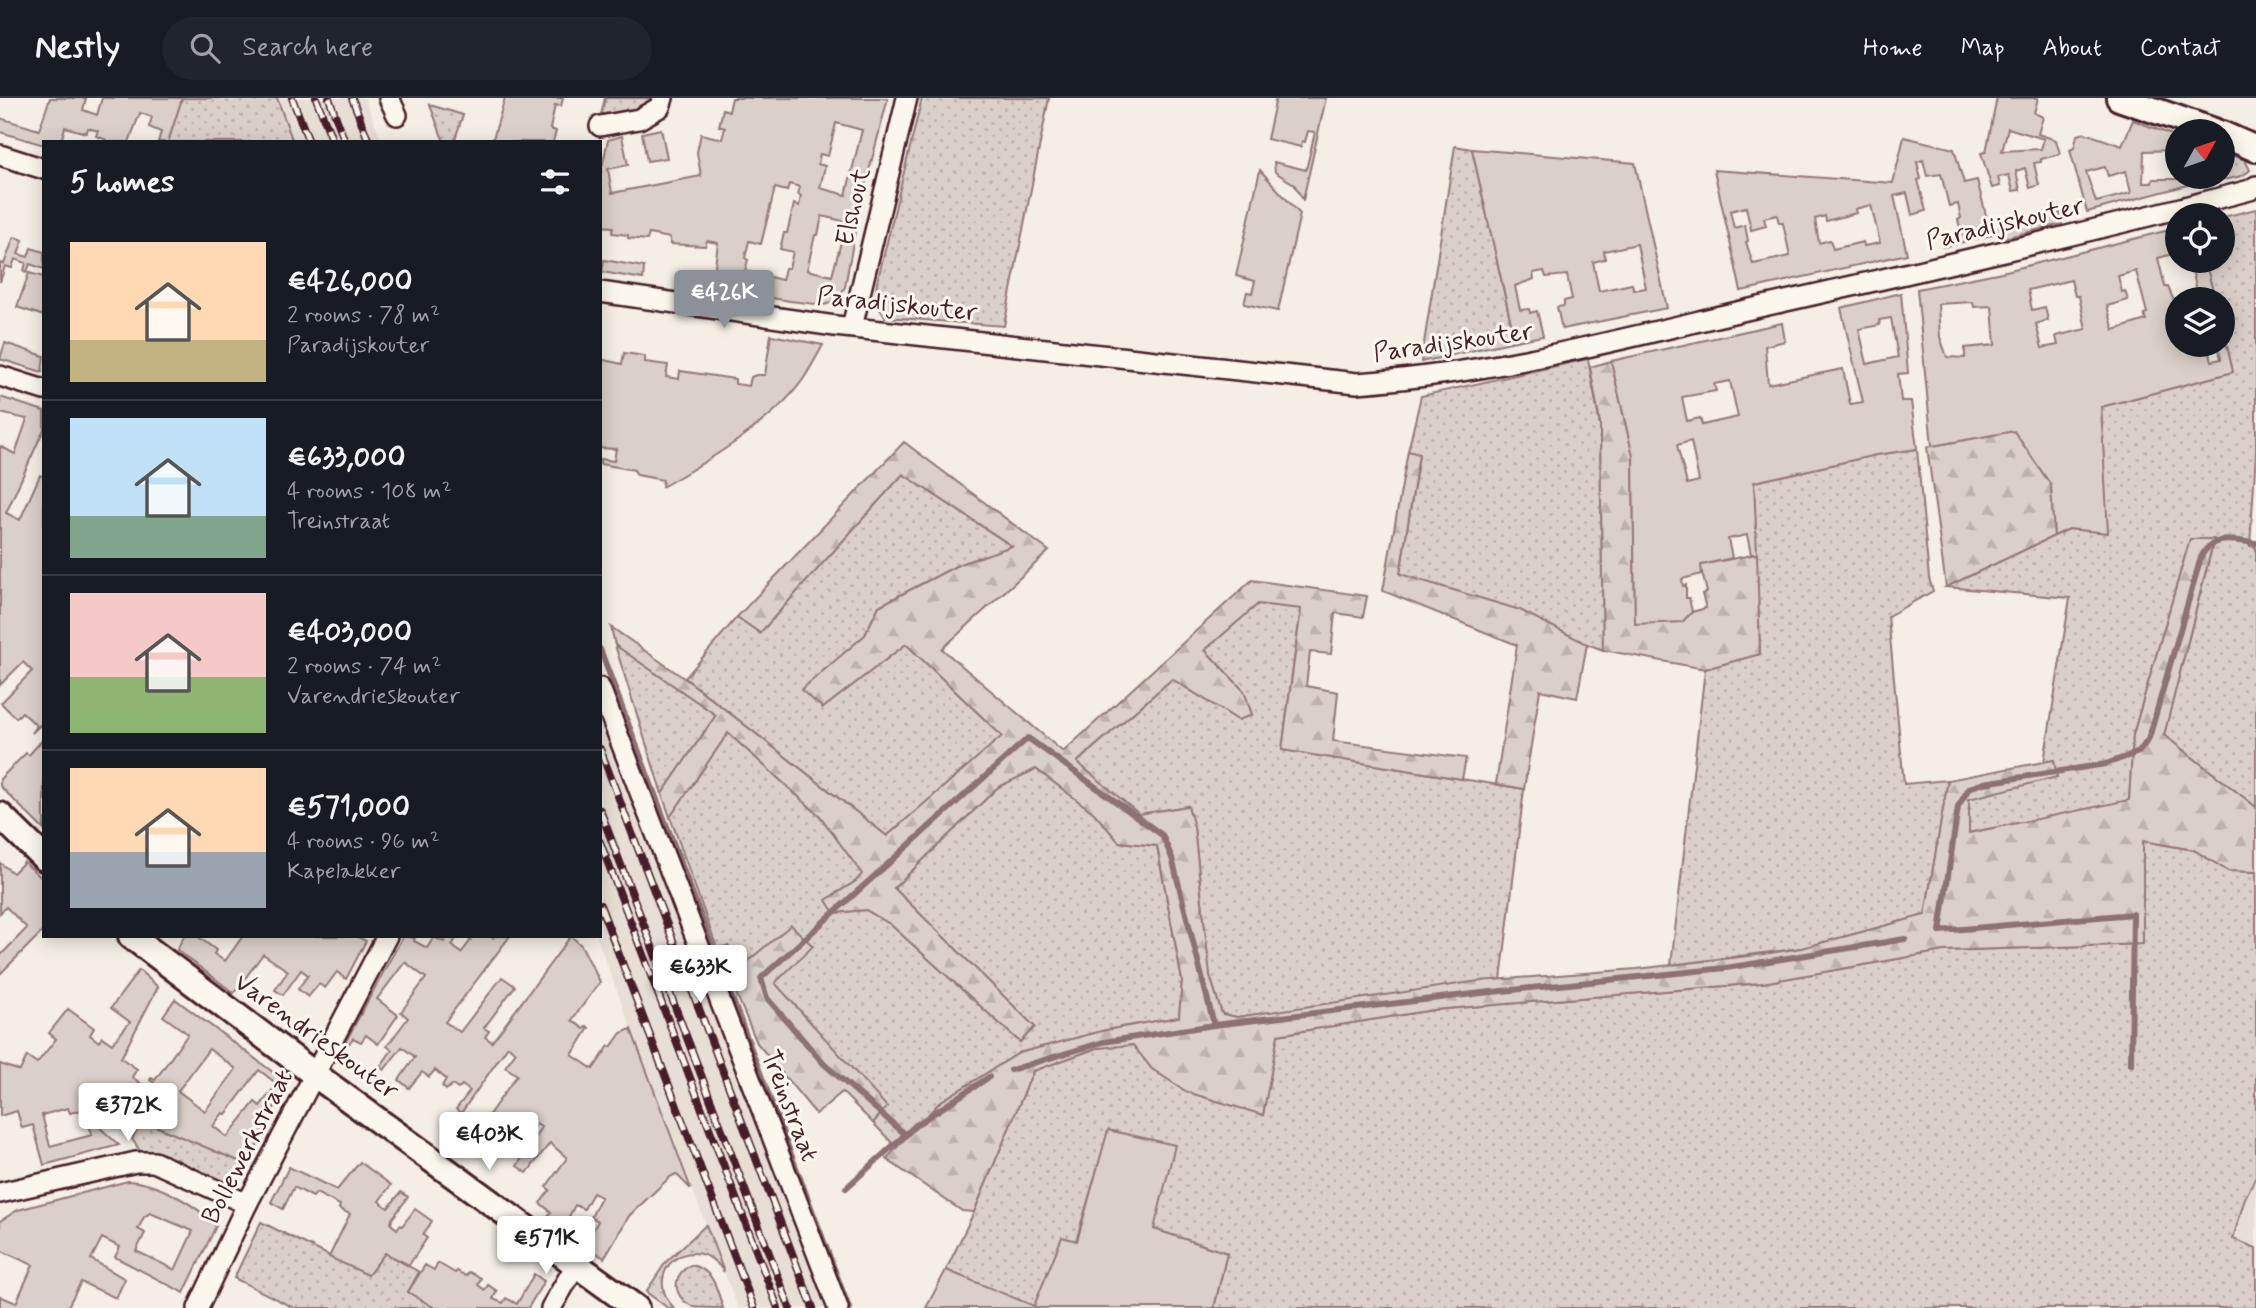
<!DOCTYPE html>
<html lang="en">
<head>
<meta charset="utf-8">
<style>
	:root { --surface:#171b24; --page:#20242c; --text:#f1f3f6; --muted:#9ea1a6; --line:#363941; --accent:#8c9099 }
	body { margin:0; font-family:Mynerve,sans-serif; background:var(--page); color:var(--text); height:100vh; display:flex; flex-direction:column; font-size:26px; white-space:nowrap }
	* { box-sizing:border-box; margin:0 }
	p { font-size:23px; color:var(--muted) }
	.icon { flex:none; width:38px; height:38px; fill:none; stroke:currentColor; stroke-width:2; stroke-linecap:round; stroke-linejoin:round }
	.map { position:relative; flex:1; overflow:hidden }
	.sheet { position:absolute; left:42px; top:42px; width:560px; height:798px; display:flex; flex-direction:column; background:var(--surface); border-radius:0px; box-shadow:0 4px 18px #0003 }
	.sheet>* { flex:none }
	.needle { width:46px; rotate:50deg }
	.controls { position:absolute; left:2165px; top:21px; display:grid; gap:14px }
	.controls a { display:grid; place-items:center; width:70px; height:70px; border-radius:50%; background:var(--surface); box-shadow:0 4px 18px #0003; font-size:35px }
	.price { position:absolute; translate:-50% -60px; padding:0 16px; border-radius:7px; background:#fff; color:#222; font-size:23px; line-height:46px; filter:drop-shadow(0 2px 4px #0008) }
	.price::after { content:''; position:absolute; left:50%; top:42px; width:21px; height:16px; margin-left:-10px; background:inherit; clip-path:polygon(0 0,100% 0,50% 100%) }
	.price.current { background:var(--accent); color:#fff }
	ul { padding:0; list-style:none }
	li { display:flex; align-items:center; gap:21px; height:175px; padding:0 28px }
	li+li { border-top:2px solid var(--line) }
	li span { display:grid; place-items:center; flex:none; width:196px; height:140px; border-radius:0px; color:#555 }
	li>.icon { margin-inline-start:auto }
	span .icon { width:84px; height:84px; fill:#fffc; stroke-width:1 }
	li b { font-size:30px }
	h2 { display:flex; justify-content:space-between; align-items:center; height:84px; padding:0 28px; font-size:30px }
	header { display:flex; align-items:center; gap:42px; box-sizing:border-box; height:98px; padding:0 35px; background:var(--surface); border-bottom:2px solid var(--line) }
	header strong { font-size:33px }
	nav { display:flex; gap:38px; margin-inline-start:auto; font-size:24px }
	.search { width:490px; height:63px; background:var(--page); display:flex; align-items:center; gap:18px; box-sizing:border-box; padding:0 24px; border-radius:38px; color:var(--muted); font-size:26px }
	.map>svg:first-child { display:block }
	.built { fill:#e7dfd6 }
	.grass { fill:url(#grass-dots); stroke:#92787a; stroke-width:2 }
	.forest { fill:url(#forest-firs); stroke:#92787a; stroke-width:2 }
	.garden { fill:#dbd0c9; stroke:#92787a; stroke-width:2; fill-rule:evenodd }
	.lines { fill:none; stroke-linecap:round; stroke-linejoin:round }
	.stream { stroke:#8d7174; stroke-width:6 }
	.minor-casing { stroke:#4a1f2b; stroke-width:24 }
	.tertiary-casing { stroke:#4a1f2b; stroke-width:30 }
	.minor { stroke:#fbf7ec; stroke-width:19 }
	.tertiary { stroke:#fbf7ec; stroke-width:24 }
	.rail-casing { stroke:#4a1f2b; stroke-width:8 }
	.rail { stroke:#fbf7ec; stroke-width:5; stroke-dasharray:16; stroke-linecap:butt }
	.labels { text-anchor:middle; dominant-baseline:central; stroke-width:6; stroke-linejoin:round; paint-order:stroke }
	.street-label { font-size:26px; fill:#4a1f2b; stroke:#fbf7ec }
</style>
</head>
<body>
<header>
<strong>Nestly</strong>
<div class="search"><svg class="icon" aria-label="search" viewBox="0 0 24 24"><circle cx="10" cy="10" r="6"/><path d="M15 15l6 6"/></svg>Search here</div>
<nav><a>Home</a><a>Map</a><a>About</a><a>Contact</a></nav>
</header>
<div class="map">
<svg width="2256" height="1210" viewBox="0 0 2256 1210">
	<defs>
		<pattern id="grass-dots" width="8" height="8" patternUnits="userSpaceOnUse" patternTransform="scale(1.75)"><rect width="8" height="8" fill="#dbd0c9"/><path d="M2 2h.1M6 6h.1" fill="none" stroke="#bdb2ad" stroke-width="1.8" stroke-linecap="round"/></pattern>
		<pattern id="forest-firs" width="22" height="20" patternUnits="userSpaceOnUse" patternTransform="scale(1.75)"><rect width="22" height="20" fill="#dbd0c9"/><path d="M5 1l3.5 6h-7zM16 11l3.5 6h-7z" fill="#bdb2ad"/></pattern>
	</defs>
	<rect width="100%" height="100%" fill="#f4eee4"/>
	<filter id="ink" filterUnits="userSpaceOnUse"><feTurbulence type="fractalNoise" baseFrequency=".0143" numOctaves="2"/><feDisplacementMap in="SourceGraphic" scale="14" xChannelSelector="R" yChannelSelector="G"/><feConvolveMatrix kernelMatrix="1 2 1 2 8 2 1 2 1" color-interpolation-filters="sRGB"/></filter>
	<g filter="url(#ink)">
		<!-- built -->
		<g class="built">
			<path d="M277 0H365L382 44H293Z"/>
			<path d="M600 615 827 1210H738L706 1127 596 838H600Z"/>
			<path d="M2256 1078V1150L2232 1142 2245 1100Z"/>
		</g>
		<!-- grass -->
		<g class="grass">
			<path d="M182 0H277L293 44H168Z"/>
			<path d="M605 0H652L638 12 600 21Z"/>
			<path d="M922 0H1049L1004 228 885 219 875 203 877 185Z"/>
			<path d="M430 7 463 17 454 44H444Z"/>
			<path d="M1455 48 1472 51 1515 243 1421 264Z"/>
			<path d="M2223 54 2245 62 2250 72C2240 83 2217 81 2203 83V79H2222Z"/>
			<path d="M2256 111V354L2250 448 2256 449V709L2164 637 2214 442 2190 441 2133 637 2129 703 1968 735 1969 701 2054 662 2044 664 2070 500 1946 489 2069 431 2107 435 2101 309 2233 274 2223 231 2222 201H2215L2205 163H2222L2223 119Z"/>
			<path d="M1588 261 1600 328 1603 552 1400 476 1419 357 1408 353 1421 298Z"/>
			<path d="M1917 351 1929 480 1933 493 1888 518 1904 686 1948 682 1925 817 1802 850 1671 867 1705 571 1760 556 1754 384 1876 357Z"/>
			<path d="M903 376 1013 449 960 466 879 508 865 537 802 592 823 610 906 546 1003 639 887 738 685 580 737 519 760 535Z"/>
			<path d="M1258 506 1301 510 1282 652 1524 691 1501 882 1237 919 1222 916 1210 878 1194 729 1187 708 1139 717 1076 665 1172 581 1238 622 1252 617 1244 593 1205 552Z"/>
			<path d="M615 547 716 617 662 696Z"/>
			<path d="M728 635 820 718 863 776 856 783 833 797V815L866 812 890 826 1020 944 1034 928 894 790 998 689 1036 671 1095 715 1119 744 1157 748 1182 882 1179 919 1106 932 1019 955 940 1004 897 1050 873 1025 886 1009 774 885 812 848 742 868 728 848 717 850 670 719Z"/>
			<path d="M2143 743 2194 752 2228 773 2256 774V1078L2245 1100 2233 1141 2256 1150V1210H1214L1227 1155 1153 1131 1109 1032 1076 1143 1062 1140 1034 1209 946 1172 974 1114 1033 973 1097 950 1133 946 1152 971 1263 1017 1277 937 1433 912 1762 885 1943 853 2142 846Z"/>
			<path d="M141 1022 248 1067 236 1086H226L164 1056 140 1053 132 1041Z"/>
			<path d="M261 1124 368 1177 385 1155 419 1174 408 1194 435 1210H294L234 1180Z"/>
			<path d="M706 1127 724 1174C694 1129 639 1173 674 1210H668L646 1194 666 1164Z"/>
			<path d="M691 1167C714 1172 716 1189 723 1210 714 1210 702 1210 694 1209 673 1201 670 1177 691 1167Z"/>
		</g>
		<!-- forest -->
		<g class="forest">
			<path d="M1611 263 1633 358 1635 525 1682 524 1692 514 1706 510 1702 496 1707 494 1700 467 1757 456 1760 556 1705 571 1603 552 1600 325 1590 269Z"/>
			<path d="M2014 333 2051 387 2054 438 1946 489 1927 349Z"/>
			<path d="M904 344 1049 453 942 551 1063 654 1252 482 1367 498 1363 519 1335 515 1331 556 1310 554 1306 588 1338 594 1333 643 1466 660 1462 681 1282 652 1301 511 1258 506 1205 552 1244 593 1252 617 1238 622 1172 581 1077 664 1139 716 1188 708 1194 729 1210 878 1222 916 1237 919 1479 883 1637 871 1757 857 1802 850 1925 817 1948 682 2054 662 2057 679 1969 701V735L2129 702 2133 637 2190 441H2214L2164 637 2256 709V774L2228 773 2194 752 2143 743V846L1943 853 1762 885 1433 912 1278 937 1263 1017 1187 994 1152 971 1133 947 1097 950 1033 973 974 1114 962 1113 886 1061 940 1004 1019 955 1106 932 1179 919 1182 882 1157 748 1119 744 1094 715 1036 671 998 689 894 790 1035 929 1020 944 890 826 866 812 834 815 826 802 856 783 862 776 820 718 728 635 670 719 662 696 716 617 615 547 611 529 691 585 887 738 1002 638 906 546 823 610 801 592 865 537 879 508 960 466 1012 448 903 376 760 535 737 519Z"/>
			<path d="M1408 353 1419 356 1400 476 1520 512 1587 546 1577 600 1540 592 1524 691 1496 686 1517 547 1383 493Z"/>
			<path d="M791 827 813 848 775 885 887 1009 873 1025 842 994 816 1016 757 945 717 850 728 848 742 868Z"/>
		</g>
		<!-- garden -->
		<g class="garden">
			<path d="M50 0H86L83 12 97 17 102 0H182L168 44H158L161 34 149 29 152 19 140 15 129 44H107V42L96 38 98 33 88 30 86 35 65 29 61 44H44V47L0 34V20L39 32Z"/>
			<path d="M505 0H563L561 8 555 7 550 31 556 33 553 44H492Z"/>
			<path d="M732 0H888L859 111 845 189 839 199 833 204 824 207 790 203 712 190 718 145 707 143 705 148 670 146V140L649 136 647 142 628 140V137L612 135 613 129 600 128V78L608 42 622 38 628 67 608 71 612 95 701 78 697 54 701 36 722 41 725 30 719 28 723 11 729 13ZM836 25 862 32 846 97 820 90 825 68 818 66 820 56 828 58ZM789 86 800 89 798 96 801 98 799 108 794 106 787 135H784L780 151 793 154 789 170H785L782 182 745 173 748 162 745 160 749 143 761 146 775 90 787 93ZM822 118 843 123 838 142 841 144 832 178 807 172 815 137H818Z"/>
			<path d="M1276 0H1326L1303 102 1294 86 1275 74 1274 64 1306 72 1315 34 1308 33 1305 44 1302 43 1301 49 1267 41Z"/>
			<path d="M1997 0H2038L2034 15 2043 19 2038 36 2056 42 2060 56 2041 61V64L2034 65 2039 87 2030 90 2025 70 2016 73 2020 92 2013 93 2009 77 1998 79 2000 88 1992 90 1981 55 1986 54ZM2008 30 2044 41 2041 51 2002 53Z"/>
			<path d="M2133 22 2177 39V52L2144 53 2143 85H2152L2153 81H2186L2187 79H2203V83L2087 114 2070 52 2074 50 2077 37 2085 35 2122 48ZM2105 69 2108 78 2126 73 2131 95 2096 104 2086 74Z"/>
			<path d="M661 31 667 60 647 63 642 35Z"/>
			<path d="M1904 39 1954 51 1964 85 1977 82 1991 137 1943 149 1941 141 1962 136 1958 122 1961 120 1958 106 1949 108 1941 76 1927 78 1923 62 1917 64 1921 81 1918 82 1926 113 1912 117 1907 95 1894 98 1907 156 1741 193 1714 72 1893 85ZM1871 107 1880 145 1864 148 1863 144 1833 151 1830 142 1819 145 1815 121 1825 118 1826 123 1856 115 1855 111ZM1746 109 1751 132 1766 128 1764 120 1777 117 1779 125H1783L1790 158 1753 166 1746 144 1748 143 1745 127 1734 130 1730 113Z"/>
			<path d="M1472 51 1635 65 1667 210 1562 231 1557 209 1564 208V203L1572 201 1567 177 1546 179 1544 173 1533 175 1534 181 1515 188 1520 212 1529 211 1530 215 1537 213 1543 238 1515 243ZM1637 146 1646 190 1634 192 1632 186 1599 193 1593 164 1605 161 1604 153Z"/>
			<path d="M1260 72 1300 116 1278 213 1244 206 1247 194 1252 195 1255 183 1236 178Z"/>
			<path d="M2060 114 2062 126 2003 140 1999 129Z"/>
			<path d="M2177 130V155L2158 160 2165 189H2168L2174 203 2177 202V247H2208L2212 263 2221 261 2218 247H2222L2223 231 2233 274 2101 309 2108 435 2069 431 2054 438 2051 387 2014 333 1932 348 1917 191 2002 174ZM2136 173 2147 215 2144 216 2146 222 2114 232 2107 208 2128 202 2125 193 2122 194 2118 178ZM2071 182 2075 198H2079L2086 231 2056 238 2058 247 2042 250 2036 226 2048 222 2045 209 2032 212 2028 192ZM1973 204 1974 209 1992 208 1995 247 1965 250V260L1947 259 1940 239 1938 206Z"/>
			<path d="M14 139 23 142 18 156 28 159 31 150 44 154V171L30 166 27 174 24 173 26 165 15 161 12 170 5 168 0 184V165L4 166Z"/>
			<path d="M604 162 644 169 643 181 602 174Z"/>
			<path d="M2190 163H2205L2215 201H2181L2198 197Z"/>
			<path d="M29 175 44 179V218L17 209Z"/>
			<path d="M1901 195 1908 275 1898 276 1901 303H1911L1917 351 1876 357 1754 384 1757 456H1751L1747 437 1728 441 1732 460 1701 467 1702 476 1682 481 1683 488 1686 487V500H1689L1692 514 1682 524 1635 526 1633 358 1611 263 1782 225 1785 243 1765 248 1768 286 1843 271 1850 306 1863 304 1841 210ZM1891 220 1898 259 1867 266 1859 231 1880 227 1879 222ZM1730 283 1738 319 1702 327 1700 320 1687 323 1682 299 1716 293 1714 286ZM1691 343 1699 383 1687 386 1677 347Z"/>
			<path d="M771 237 823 247C817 258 811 269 804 280 774 324 708 363 662 389L663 382 637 377 634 372 600 366V361L614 363 616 351 600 350V261L622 266 624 255 645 258V264L668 267 666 279 679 281 680 273 735 281V286L749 288 751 279 756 277H765Z"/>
			<path d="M5 245 44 258 42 274 0 261Z"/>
			<path d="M0 299 44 313V331L6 415 20 422 40 377 44 379V623L32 635 37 628 22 614 16 620 1 605 32 573 23 564 0 587V348L15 356 27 321 0 315Z"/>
			<path d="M44 640V732L0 688V681L26 655 29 657Z"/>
			<path d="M24 764 44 782V832L0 876V858L27 830 6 809 0 815V765L13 775Z"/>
			<path d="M184 838H197L216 852 214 856 225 863 243 838H356L366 843 346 881 337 874 325 890 319 886 308 899 298 891 308 877 301 872 283 897 275 892 288 873 263 856 234 895 177 852Z"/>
			<path d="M403 838 415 840 414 843 427 850 434 839 444 844 448 838H458L452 847 461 855 471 842 466 838H490L493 840 494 838H510L445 924 460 934 502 879 515 888 484 930 489 933 485 939 492 944 571 838 581 847 600 884 572 922 584 931 587 928 589 930 572 957 593 971 609 948 611 949 621 935 631 931 691 1091 676 1076 670 1079 629 1118 604 1160 578 1142 581 1136 589 1140 598 1123 591 1119 601 1099 593 1095 584 1111 575 1107 563 1130 547 1119 551 1114 540 1105 550 1092 546 1089 567 1060 550 1045 527 1075 517 1068 541 1029 536 1026 533 1031 527 1026 520 1034 503 1021 497 1028 486 1021 517 977 505 969 516 954 508 948 461 1015 456 1011 470 993 462 987 458 991 452 987 446 992 442 988 446 981 435 972 429 979 422 974 409 990 399 982 415 959 402 949 384 972 380 969 392 952 387 948 408 920 401 914 426 880 405 864 377 901 398 917 378 946 366 937 361 944 353 940 348 947 345 945Z"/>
			<path d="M139 872 158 889 121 960 137 971 132 979 150 992 154 985 150 982 151 980 155 982 188 936 163 918 175 901 281 980 284 989 248 1067 89 1000 85 1011 70 1015 68 1010 42 1017 50 1048 92 1037 87 1018 119 1047 44 1067 33 1027 22 1030 17 1013 0 1018V966L20 973 27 958 37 965 56 941 49 935 68 911 94 930 90 937 99 944 102 939 112 946 130 924 111 910ZM209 951 236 971 205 1013 178 993ZM259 972 277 986 260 1008 255 1004 227 1039 213 1028 223 1015 226 1016Z"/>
			<path d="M1108 1032 1175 1047 1154 1131 1227 1155 1214 1210H926L946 1172 1034 1208 1062 1139 1077 1143Z"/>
			<path d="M360 1064 391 1087 379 1103 388 1110 401 1094 408 1099 392 1121 391 1126 397 1131 400 1127 402 1128 415 1111 432 1123 423 1137 427 1140 409 1167 385 1155 368 1177 329 1159 350 1116 339 1111 340 1107 316 1095 313 1099 294 1089 283 1111 271 1104 289 1069 337 1092Z"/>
			<path d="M128 1083C157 1084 197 1107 216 1128L184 1195 115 1159 120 1149 102 1140 91 1161 125 1181 116 1200 81 1184 67 1210H0V1198L16 1205 33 1167 0 1152V1123L18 1112ZM150 1115 193 1133 175 1172 136 1153 145 1135 138 1131 144 1119Z"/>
			<path d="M438 1165 455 1175 457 1173 466 1178 469 1174 481 1180 478 1187 485 1192 488 1187 497 1193 493 1201 503 1205 506 1200 517 1206 534 1176 544 1183 528 1210H435L408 1194 425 1167 434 1172Z"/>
		</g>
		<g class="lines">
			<!-- stream -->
			<g class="stream">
				<path d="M600 551 849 1210"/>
				<path d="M2131 966 2133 816 1940 833 1958 709 1969 690 1984 685 2106 666 2139 654 2149 640 2201 459C2213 435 2233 443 2256 445"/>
				<path d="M1011 972 1103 944 1214 927"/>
				<path d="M906 1037 824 966 767 900 761 880 1028 640 1162 737 1172 760 1214 927 1482 895 1726 870 1905 841"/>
				<path d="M846 1090 916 1027 989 979"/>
			</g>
			<defs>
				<g id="minor">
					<path d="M389 0 397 17"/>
					<path d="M600 28 639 21 660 9 663 0"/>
					<path d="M0 57 44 71"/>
					<path d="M600 194 835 228 1357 285C1490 276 1618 242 1746 212 1915 174 2083 136 2250 92L2256 88"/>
					<path d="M852 229 907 0"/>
					<path d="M0 278 44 292"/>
					<path d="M600 590 838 1210"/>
					<path d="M0 1095 136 1064H154L247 1106"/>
					<path d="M198 1210 247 1106 387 838"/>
					<path d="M551 1210 576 1167"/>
				</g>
				<g id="tertiary">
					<path d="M2119 0 2214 33"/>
					<path d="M2222 36 2256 51"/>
					<path d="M0 717 44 760"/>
					<path d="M131 838 314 976 636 1210"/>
				</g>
			</defs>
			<!-- minor casing -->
			<use href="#minor" class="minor-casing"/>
			<!-- tertiary casing -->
			<use href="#tertiary" class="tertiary-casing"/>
			<!-- minor -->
			<use href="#minor" class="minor"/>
			<!-- tertiary -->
			<use href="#tertiary" class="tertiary"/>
			<defs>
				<g id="rail">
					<path d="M292 0 309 44"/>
					<path d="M316 0 333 44"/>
					<path d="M329 0 345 44"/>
					<path d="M352 0 369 44"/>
					<path d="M600 651 813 1210"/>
					<path d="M600 712 790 1210"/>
					<path d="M600 744 778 1210"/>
					<path d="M600 807 754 1210"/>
				</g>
			</defs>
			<!-- rail casing -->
			<use href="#rail" class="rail-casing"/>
			<!-- rail -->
			<use href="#rail" class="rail"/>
		</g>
	</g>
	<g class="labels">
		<!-- street labels -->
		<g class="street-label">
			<text transform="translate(854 109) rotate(-77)">Elshout</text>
			<text transform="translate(2005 126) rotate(-13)">Paradijskouter</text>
			<text transform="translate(897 207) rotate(6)">Paradijskouter</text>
			<text transform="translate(1453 245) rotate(-8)">Paradijskouter</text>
			<text transform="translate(316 939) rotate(36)">Varendrieskouter</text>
			<text transform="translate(789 1008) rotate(69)">Treinstraat</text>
			<text transform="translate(248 1049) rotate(-63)">Bollewerkstraat</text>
		</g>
	</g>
</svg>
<div class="controls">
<a><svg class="needle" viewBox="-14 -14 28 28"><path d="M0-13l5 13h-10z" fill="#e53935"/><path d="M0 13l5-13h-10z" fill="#9ea1a6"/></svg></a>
<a><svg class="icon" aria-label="locate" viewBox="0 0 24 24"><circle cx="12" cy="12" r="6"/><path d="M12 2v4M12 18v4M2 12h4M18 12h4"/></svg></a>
<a><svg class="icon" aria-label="layers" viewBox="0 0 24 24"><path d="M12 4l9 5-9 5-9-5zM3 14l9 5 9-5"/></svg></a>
</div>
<b class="price current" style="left:724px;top:232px">€426K</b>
<b class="price" style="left:700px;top:907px">€633K</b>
<b class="price" style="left:128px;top:1045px">€372K</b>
<b class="price" style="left:489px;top:1074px">€403K</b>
<b class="price" style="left:546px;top:1178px">€571K</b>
<section class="sheet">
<h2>5 homes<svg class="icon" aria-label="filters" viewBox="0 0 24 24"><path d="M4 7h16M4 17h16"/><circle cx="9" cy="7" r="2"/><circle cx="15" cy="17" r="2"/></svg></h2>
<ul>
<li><span style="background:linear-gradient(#ffd9b3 70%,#c2b280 0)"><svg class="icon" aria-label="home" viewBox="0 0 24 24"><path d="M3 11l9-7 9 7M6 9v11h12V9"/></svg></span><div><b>€426,000</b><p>2 rooms · 78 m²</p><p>Paradijskouter</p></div></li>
<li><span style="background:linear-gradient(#bfe0f5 70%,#7fa58c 0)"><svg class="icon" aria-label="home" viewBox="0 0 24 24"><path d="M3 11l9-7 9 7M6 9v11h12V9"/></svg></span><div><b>€633,000</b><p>4 rooms · 108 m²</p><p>Treinstraat</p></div></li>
<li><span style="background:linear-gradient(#f6c9c9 60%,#8fb573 0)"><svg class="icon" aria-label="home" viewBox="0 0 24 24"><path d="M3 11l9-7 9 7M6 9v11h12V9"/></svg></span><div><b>€403,000</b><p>2 rooms · 74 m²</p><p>Varendrieskouter</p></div></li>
<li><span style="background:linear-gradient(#ffd9b3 60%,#9aa5b1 0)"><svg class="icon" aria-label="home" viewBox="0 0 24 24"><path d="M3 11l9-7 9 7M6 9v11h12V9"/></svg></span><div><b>€571,000</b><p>4 rooms · 96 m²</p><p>Kapelakker</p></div></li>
</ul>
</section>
</div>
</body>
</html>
